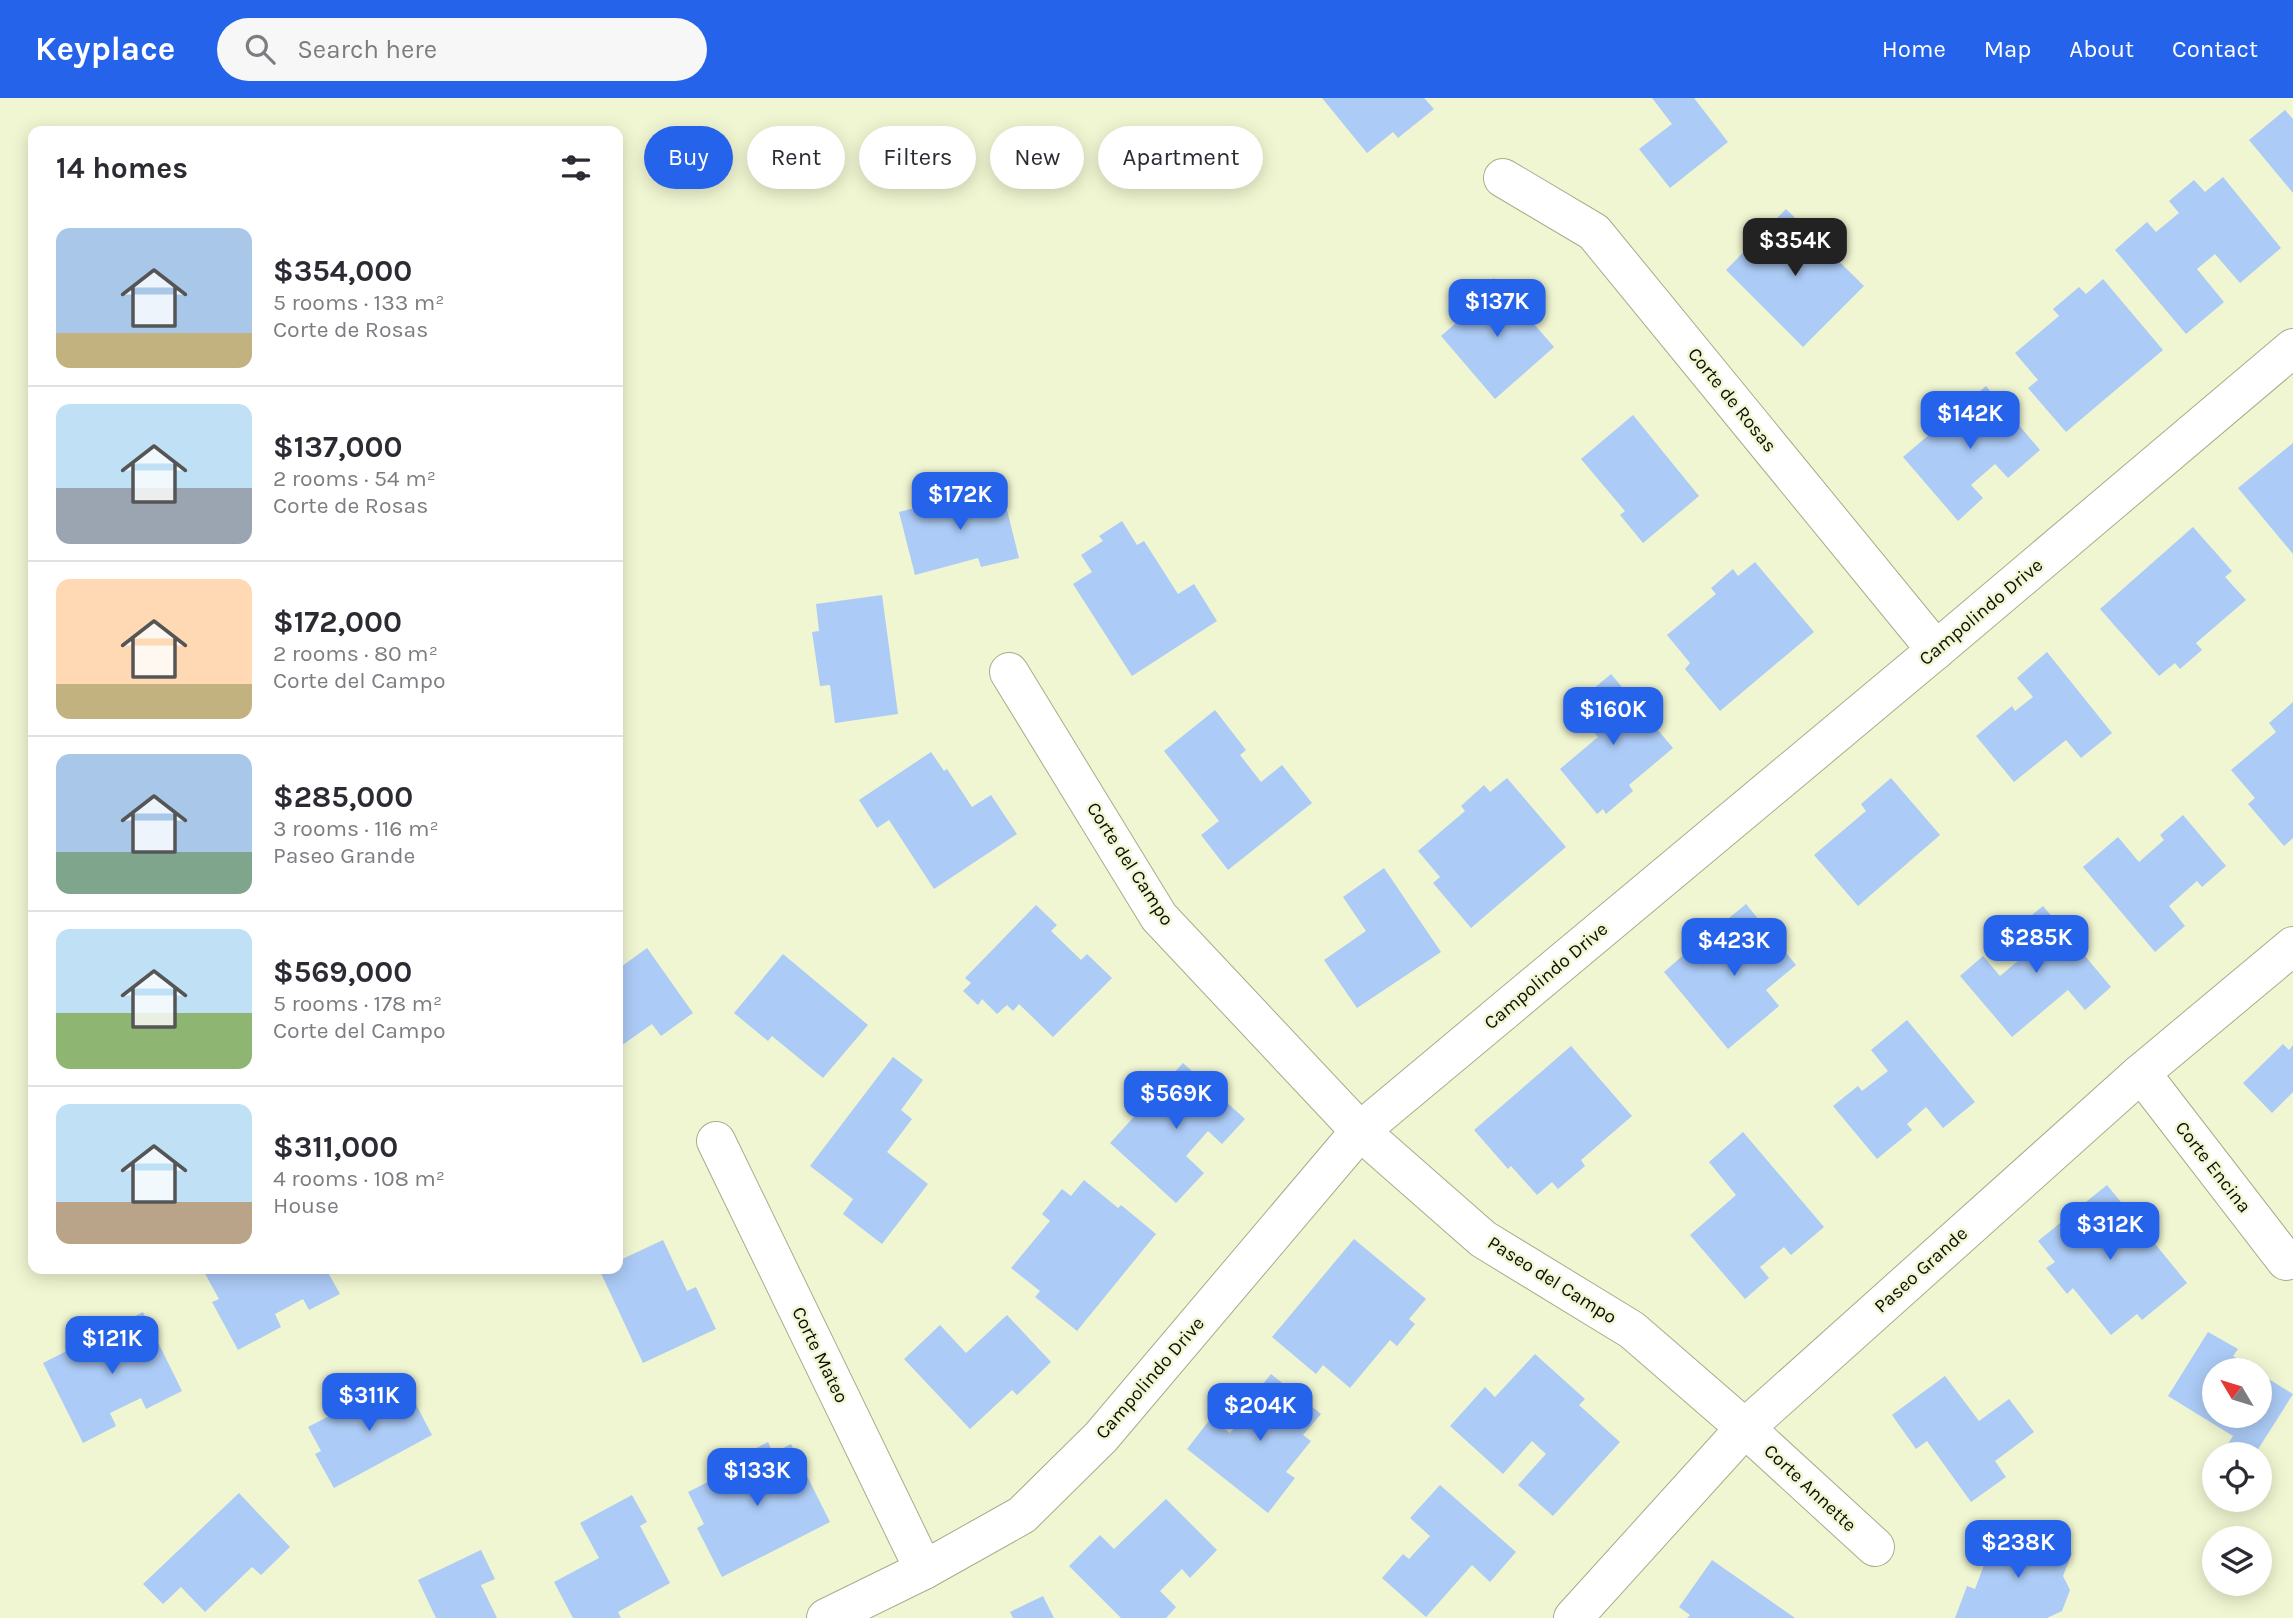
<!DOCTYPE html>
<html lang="en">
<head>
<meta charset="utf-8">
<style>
	:root { --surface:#fff; --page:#f7f7f7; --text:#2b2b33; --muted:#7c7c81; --line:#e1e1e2; --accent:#2563eb }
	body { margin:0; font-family:Karla,sans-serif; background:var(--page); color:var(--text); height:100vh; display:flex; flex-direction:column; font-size:26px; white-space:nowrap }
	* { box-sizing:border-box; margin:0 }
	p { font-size:23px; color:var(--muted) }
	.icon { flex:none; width:38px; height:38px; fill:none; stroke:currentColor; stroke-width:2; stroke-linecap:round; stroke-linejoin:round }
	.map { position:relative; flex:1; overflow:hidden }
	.sheet { position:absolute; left:28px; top:28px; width:595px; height:1148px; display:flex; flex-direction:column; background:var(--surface); border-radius:14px; box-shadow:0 4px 18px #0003 }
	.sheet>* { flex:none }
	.top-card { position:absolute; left:644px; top:28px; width:665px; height:63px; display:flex; gap:14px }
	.needle { width:46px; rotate:308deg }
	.tools { position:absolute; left:2202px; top:1260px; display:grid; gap:14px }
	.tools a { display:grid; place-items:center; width:70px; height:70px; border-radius:50%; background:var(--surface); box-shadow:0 4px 18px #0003; font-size:35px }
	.price { position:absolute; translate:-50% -60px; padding:0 16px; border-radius:14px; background:var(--accent); color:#fff; font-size:23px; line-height:46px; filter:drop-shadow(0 2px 4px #0008) }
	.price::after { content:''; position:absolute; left:50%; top:42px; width:21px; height:16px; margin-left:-10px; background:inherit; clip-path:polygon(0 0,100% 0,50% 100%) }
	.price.current { background:#222; color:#fff }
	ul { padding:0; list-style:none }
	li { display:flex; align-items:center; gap:21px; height:175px; padding:0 28px }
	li+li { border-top:2px solid var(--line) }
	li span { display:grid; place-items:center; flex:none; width:196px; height:140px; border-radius:14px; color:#555 }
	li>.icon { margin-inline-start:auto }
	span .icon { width:84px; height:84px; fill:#fffc; stroke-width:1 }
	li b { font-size:30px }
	h2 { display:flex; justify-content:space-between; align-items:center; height:84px; padding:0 28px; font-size:30px }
	.pill { padding:0 24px; border-radius:32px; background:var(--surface); box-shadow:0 4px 18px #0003; font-size:24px; line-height:63px }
	.pill.current { background:var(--accent); color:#fff }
	header { display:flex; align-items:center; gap:42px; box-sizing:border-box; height:98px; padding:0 35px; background:var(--accent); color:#fff }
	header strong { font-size:33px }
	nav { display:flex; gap:38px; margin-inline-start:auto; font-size:24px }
	.search { width:490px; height:63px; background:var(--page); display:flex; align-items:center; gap:18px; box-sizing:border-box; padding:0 24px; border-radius:38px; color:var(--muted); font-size:26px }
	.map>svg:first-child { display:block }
	.building { fill:#accbf6 }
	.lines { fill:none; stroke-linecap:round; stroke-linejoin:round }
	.street-casing { stroke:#a8ac8b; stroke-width:40 }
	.street { stroke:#fff; stroke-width:38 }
	.labels { text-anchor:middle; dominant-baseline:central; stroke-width:5; stroke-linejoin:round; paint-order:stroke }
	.street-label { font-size:19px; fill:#0d0e04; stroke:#f1f6d2 }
</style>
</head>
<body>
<header>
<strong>Keyplace</strong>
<div class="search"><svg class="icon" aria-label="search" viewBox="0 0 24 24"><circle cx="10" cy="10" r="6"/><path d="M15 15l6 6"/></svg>Search here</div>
<nav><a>Home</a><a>Map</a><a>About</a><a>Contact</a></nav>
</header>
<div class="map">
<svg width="2293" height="1520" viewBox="0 0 2293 1520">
	<rect width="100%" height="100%" fill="#f1f6d2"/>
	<!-- building -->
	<g class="building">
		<path d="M1322 0H1424L1434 11 1398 40 1393 34 1367 55Z"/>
		<path d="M1652 0H1694L1728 44 1670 90 1639 51 1672 26Z"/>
		<path d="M2285 12 2293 21V95L2249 42Z"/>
		<path d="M2223 79 2281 150 2240 185 2215 156 2197 171 2224 204 2186 236 2115 152 2147 124 2156 134 2179 115 2169 103 2194 82 2205 94Z"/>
		<path d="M1786 111 1864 188 1803 249 1726 172Z"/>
		<path d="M1494 180 1554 249 1495 301 1441 238 1473 210 1467 203Z"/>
		<path d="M2103 181 2163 252 2066 334 2028 290 2038 282 2015 255 2059 218 2053 211 2079 189 2086 196Z"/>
		<path d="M1986 288 2040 352 2008 380 1995 366 1971 387 1983 400 1958 423 1903 359Z"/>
		<path d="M1633 317 1699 398 1643 445 1620 417 1625 413 1581 361Z"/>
		<path d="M2293 345V456L2238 390Z"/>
		<path d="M1001 388 1019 460 981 469 978 460 915 477 899 414Z"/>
		<path d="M1122 423 1137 447 1144 443 1178 496 1194 486 1217 523 1132 578 1073 486 1092 474 1081 457 1103 443 1099 438Z"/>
		<path d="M2193 429 2232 473 2225 479 2246 502 2196 545 2202 552 2180 571 2175 565 2159 578 2100 511Z"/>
		<path d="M1755 464 1814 534 1720 613 1685 571 1690 565 1667 537 1716 496 1711 490 1733 471 1738 478Z"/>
		<path d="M882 497 898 616 835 625 830 587 820 588 812 534 819 533 816 506Z"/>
		<path d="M2047 554 2112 635 2081 660 2066 642 2014 684 1976 638 2012 608 2015 613 2033 599 2017 580Z"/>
		<path d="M1611 576 1673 650 1629 687 1633 693 1606 716 1603 711 1597 716 1560 671 1598 639 1573 608Z"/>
		<path d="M2293 604V740L2284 748 2248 706 2255 700 2231 672 2276 634 2269 625Z"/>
		<path d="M1215 612 1246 652 1240 657 1261 684 1282 667 1312 705 1228 772 1201 737 1219 723 1164 653Z"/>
		<path d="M931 654 944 673 947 671 972 709 991 697 1017 736 934 791 889 722 877 730 859 702Z"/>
		<path d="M1507 680 1566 749 1471 830 1433 785 1440 779 1418 753 1465 713 1461 708 1484 687 1490 694Z"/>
		<path d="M1891 680 1940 737 1858 808 1814 757 1866 713 1861 706Z"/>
		<path d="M2183 717 2226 768 2202 789 2197 783 2169 808 2185 828 2155 854 2083 769 2118 739 2139 764 2164 742 2160 737Z"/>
		<path d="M1384 770 1441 854 1357 910 1324 862 1366 833 1343 799Z"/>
		<path d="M1746 806 1796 867 1766 892 1779 908 1728 951 1664 874 1688 853 1697 863 1709 854 1713 859 1729 845 1717 830Z"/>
		<path d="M1036 807 1057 827 1051 833 1081 862 1087 856 1112 880 1053 939 1019 906 1013 913 1007 907 997 916 982 901 978 907 963 893 971 885 965 880Z"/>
		<path d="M2043 808 2111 889 2085 912 2068 892 2012 939 1960 878 1983 858 2000 878 2025 857 2008 837Z"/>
		<path d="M647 850 693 915 661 938 652 926 618 950V871Z"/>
		<path d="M783 856 868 927 823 980 772 938 768 943 734 915Z"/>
		<path d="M1907 922 1975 1004 1943 1030 1926 1009 1907 1026 1912 1032 1877 1061 1833 1008 1858 988 1862 993 1888 973 1871 952Z"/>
		<path d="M2283 946 2289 952 2293 947V994L2272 1015 2243 985Z"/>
		<path d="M1571 948 1632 1018 1581 1062 1585 1068 1558 1091 1552 1084 1537 1097 1511 1068 1508 1071 1474 1032Z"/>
		<path d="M893 959 923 982 901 1012 912 1021 887 1054 928 1086 882 1146 843 1116 853 1101 810 1068Z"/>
		<path d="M1183 965 1245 1021 1222 1046 1208 1033 1186 1058 1204 1075 1176 1105 1110 1045Z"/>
		<path d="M1743 1034 1824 1129 1791 1157 1784 1149 1760 1169 1769 1180 1745 1201 1690 1137 1736 1097 1709 1064Z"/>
		<path d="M1084 1082 1118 1110 1121 1107 1156 1136 1077 1233 1035 1199 1040 1193 1011 1170 1050 1123 1042 1116 1062 1091 1071 1098Z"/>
		<path d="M2107 1087 2187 1185 2142 1222 2137 1216 2111 1237 2073 1190 2067 1196 2046 1170 2055 1164 2038 1143Z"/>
		<path d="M1354 1141 1426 1201 1409 1221 1415 1226 1397 1248 1390 1242 1350 1290 1323 1267 1316 1276 1272 1239Z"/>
		<path d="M663 1142 687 1193 696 1189 716 1231 643 1265 599 1171H618V1163Z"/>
		<path d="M206 1171H326L340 1196 309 1212 303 1201 275 1216 281 1229 238 1252 212 1204 219 1201 203 1172Z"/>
		<path d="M143 1214 182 1293 146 1311 141 1300 110 1315 116 1328 83 1345 43 1265Z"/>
		<path d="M1007 1217 1051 1264 1017 1297 1012 1292 970 1331 904 1261 940 1227 966 1255Z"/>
		<path d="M2208 1234 2238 1251 2233 1258 2256 1272H2214V1318H2259V1275L2293 1296 2255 1356H2244L2228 1346 2233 1338 2168 1298Z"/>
		<path d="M1535 1256 1585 1301 1579 1307 1620 1344 1553 1418 1518 1387 1546 1356 1532 1343 1503 1376 1450 1328 1485 1289 1495 1299Z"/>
		<path d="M1271 1276 1321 1316 1303 1337 1311 1343 1286 1374 1295 1380 1268 1415 1187 1351 1211 1320 1230 1335 1245 1317 1241 1313Z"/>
		<path d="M1945 1278 1979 1323 2009 1301 2034 1334 1995 1363 2006 1379 1971 1404 1927 1343 1916 1351 1892 1317Z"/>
		<path d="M402 1280 432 1337 334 1390 315 1356 321 1353 308 1329Z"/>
		<path d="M768 1344 773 1355 791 1346 830 1424 722 1479 697 1430 704 1426 688 1394 742 1367 739 1359Z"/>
		<path d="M1440 1387 1516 1454 1490 1484 1472 1467 1426 1519 1382 1480 1403 1456 1409 1461 1430 1438 1410 1420Z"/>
		<path d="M239 1395 290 1449 261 1477 252 1469 205 1514 181 1489 163 1506 143 1486Z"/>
		<path d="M632 1397 647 1424 640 1428 670 1485 618 1514 621 1520H573L554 1484 599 1460 580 1425Z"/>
		<path d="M1166 1401 1217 1452 1190 1480 1182 1471 1160 1493 1176 1509 1166 1520H1121L1069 1468 1100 1437 1114 1451Z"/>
		<path d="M1999 1427 2072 1455 2063 1478 2070 1492 2062 1513 2047 1520H1955L1967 1488 1975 1491Z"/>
		<path d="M481 1452 495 1481 481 1487 497 1520H436L418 1482Z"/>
		<path d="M1712 1462 1795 1520H1687L1690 1517 1679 1509Z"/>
		<path d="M1043 1498 1054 1520H1013L1010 1514Z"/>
	</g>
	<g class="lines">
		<defs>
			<g id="street">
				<path d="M1503 80 1594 134 1936 552"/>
				<path d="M1009 574 1159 819 1360 1033 1483 1141 1632 1232 1745 1330 1875 1449"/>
				<path d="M2141 975 2286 1163"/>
				<path d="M716 1043 924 1472"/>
				<path d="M826 1520 924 1472 1022 1417 1101 1339 1360 1033 1936 552 2293 250"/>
				<path d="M1573 1520 1745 1330 2141 975 2293 848"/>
			</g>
		</defs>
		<!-- street casing -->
		<use href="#street" class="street-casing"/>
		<!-- street -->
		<use href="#street" class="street"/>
	</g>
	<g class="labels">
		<!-- street labels -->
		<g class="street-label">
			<text transform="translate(1732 302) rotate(51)">Corte de Rosas</text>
			<text transform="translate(1981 514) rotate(-40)">Campolindo Drive</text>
			<text transform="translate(1130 766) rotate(57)">Corte del Campo</text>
			<text transform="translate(1546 878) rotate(-40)">Campolindo Drive</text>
			<text transform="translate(2213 1069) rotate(52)">Corte Encina</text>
			<text transform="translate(1921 1172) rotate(-42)">Paseo Grande</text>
			<text transform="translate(1552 1182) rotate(32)">Paseo del Campo</text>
			<text transform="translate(820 1257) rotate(64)">Corte Mateo</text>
			<text transform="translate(1150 1280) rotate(-49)">Campolindo Drive</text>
			<text transform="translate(1810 1390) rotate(43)">Corte Annette</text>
		</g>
	</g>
</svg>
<div class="tools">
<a><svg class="needle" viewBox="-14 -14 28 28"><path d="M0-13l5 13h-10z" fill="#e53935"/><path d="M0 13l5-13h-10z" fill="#7c7c81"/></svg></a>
<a><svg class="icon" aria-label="locate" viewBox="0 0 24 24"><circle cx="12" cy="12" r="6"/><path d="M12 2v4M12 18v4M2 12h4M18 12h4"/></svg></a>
<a><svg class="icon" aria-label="layers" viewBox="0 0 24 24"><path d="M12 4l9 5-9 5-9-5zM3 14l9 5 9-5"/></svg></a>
</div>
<b class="price current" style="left:1795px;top:180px">$354K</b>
<b class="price" style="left:1497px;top:241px">$137K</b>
<b class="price" style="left:1970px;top:353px">$142K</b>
<b class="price" style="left:960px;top:434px">$172K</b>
<b class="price" style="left:1613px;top:649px">$160K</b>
<b class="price" style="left:2036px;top:877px">$285K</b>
<b class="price" style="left:1734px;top:880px">$423K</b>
<b class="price" style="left:1176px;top:1033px">$569K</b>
<b class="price" style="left:2110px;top:1164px">$312K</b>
<b class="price" style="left:112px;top:1278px">$121K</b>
<b class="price" style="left:369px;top:1335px">$311K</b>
<b class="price" style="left:1260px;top:1345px">$204K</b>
<b class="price" style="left:757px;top:1410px">$133K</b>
<b class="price" style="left:2018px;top:1482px">$238K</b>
<div class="top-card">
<a class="pill current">Buy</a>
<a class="pill">Rent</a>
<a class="pill">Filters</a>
<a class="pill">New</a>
<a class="pill">Apartment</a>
</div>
<section class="sheet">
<h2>14 homes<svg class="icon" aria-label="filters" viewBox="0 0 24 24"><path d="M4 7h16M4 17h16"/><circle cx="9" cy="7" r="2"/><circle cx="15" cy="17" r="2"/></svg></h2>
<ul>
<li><span style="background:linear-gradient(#a9c7e8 75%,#c2b280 0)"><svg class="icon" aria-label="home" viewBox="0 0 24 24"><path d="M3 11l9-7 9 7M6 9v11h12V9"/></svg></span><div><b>$354,000</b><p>5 rooms · 133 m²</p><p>Corte de Rosas</p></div></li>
<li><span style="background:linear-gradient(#bfe0f5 60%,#9aa5b1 0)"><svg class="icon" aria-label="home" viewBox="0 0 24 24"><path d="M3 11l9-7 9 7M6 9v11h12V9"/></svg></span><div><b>$137,000</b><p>2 rooms · 54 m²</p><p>Corte de Rosas</p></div></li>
<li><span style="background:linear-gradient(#ffd9b3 75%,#c2b280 0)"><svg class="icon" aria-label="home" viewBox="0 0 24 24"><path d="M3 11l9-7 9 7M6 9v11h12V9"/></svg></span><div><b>$172,000</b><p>2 rooms · 80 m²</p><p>Corte del Campo</p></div></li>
<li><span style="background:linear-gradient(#a9c7e8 70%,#7fa58c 0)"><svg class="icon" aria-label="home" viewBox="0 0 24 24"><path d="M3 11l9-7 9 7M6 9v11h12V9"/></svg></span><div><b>$285,000</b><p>3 rooms · 116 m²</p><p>Paseo Grande</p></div></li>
<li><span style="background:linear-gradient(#bfe0f5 60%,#8fb573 0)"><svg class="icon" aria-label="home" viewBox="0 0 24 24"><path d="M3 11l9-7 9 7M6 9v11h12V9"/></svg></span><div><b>$569,000</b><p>5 rooms · 178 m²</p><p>Corte del Campo</p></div></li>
<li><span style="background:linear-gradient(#bfe0f5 70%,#b9a48a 0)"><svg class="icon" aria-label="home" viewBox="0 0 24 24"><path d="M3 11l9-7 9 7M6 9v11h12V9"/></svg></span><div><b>$311,000</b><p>4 rooms · 108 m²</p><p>House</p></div></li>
</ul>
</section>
</div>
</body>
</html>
